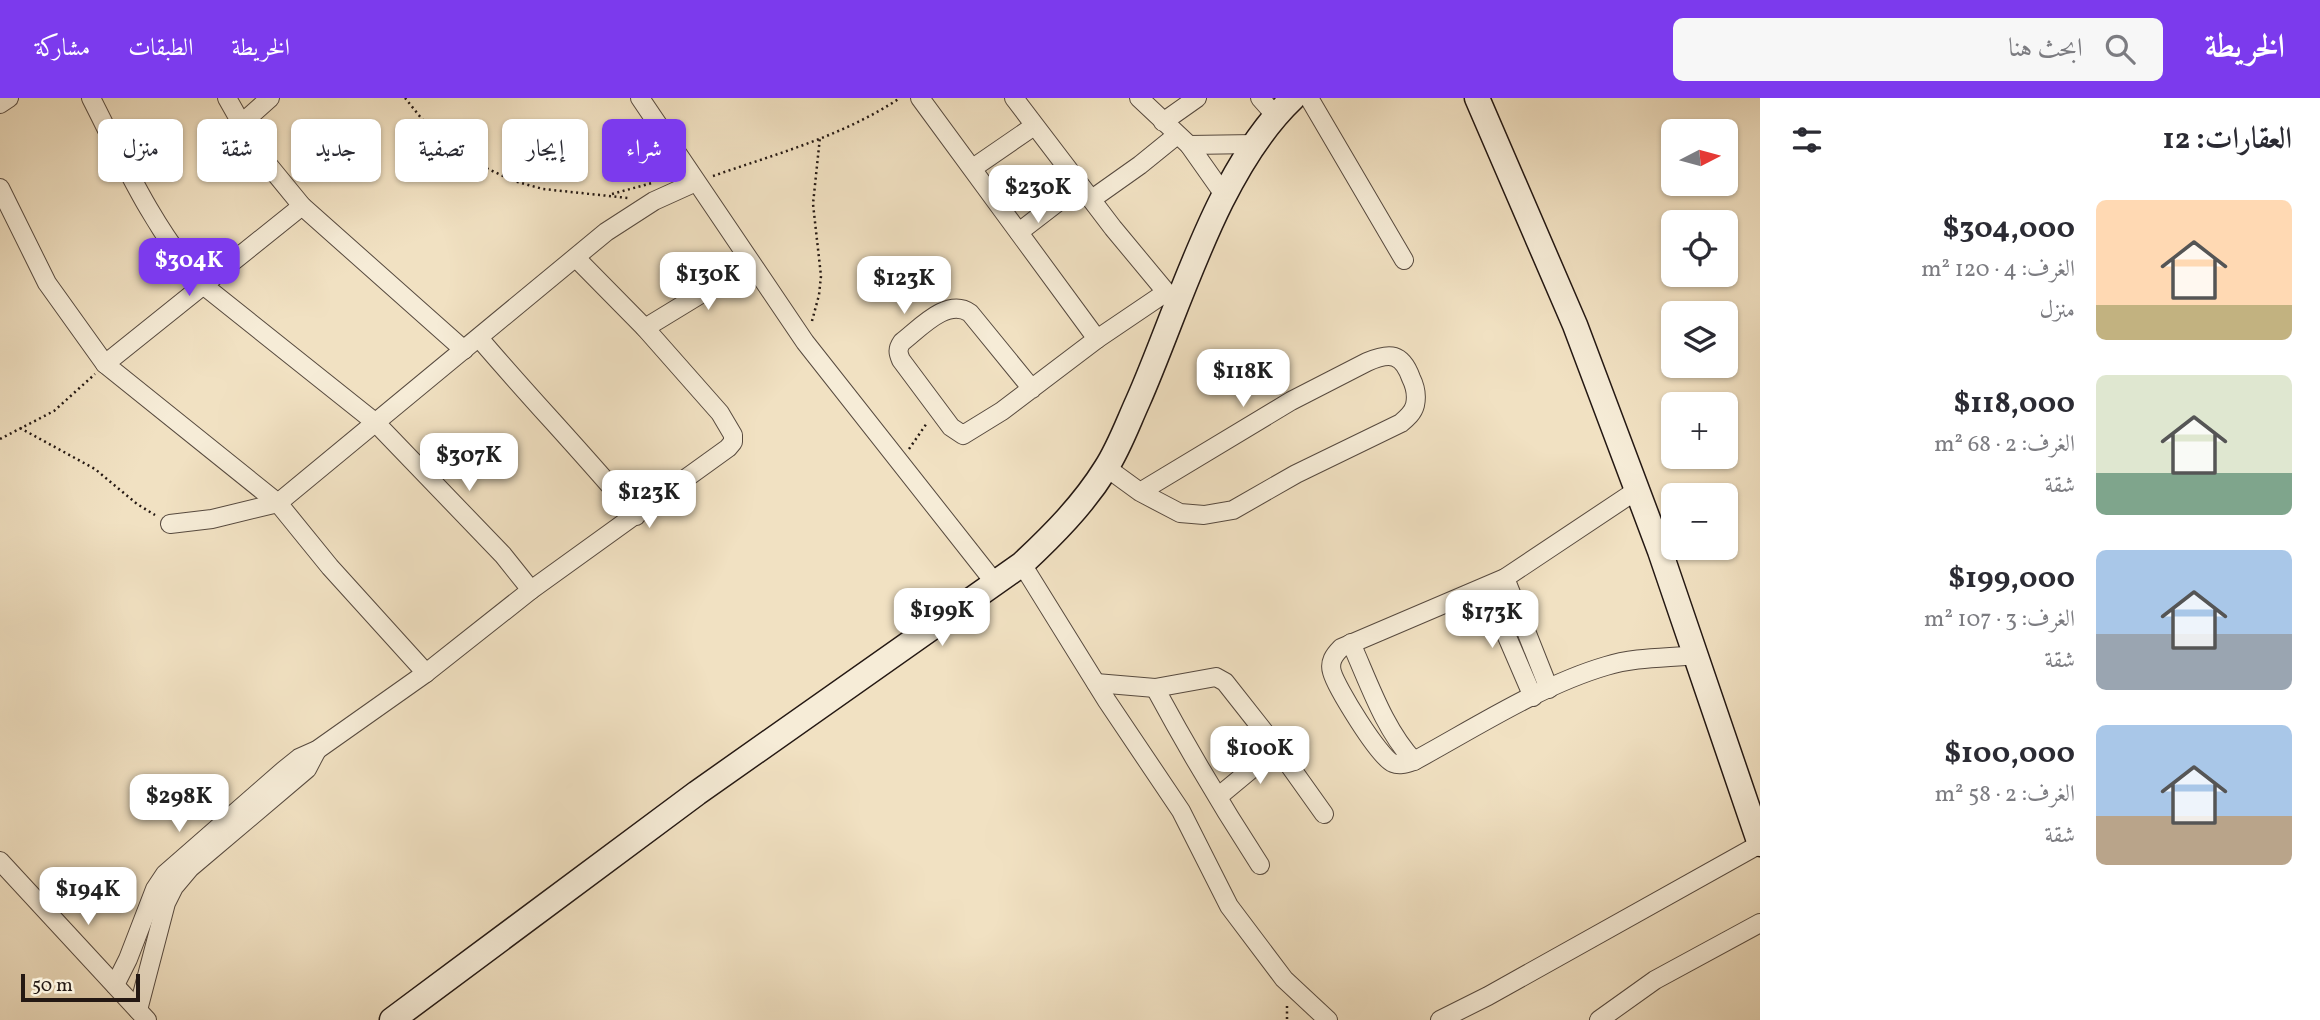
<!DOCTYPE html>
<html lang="ar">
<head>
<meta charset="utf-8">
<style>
	:root { --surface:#fff; --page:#f7f7f7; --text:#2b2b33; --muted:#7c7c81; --accent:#7c3aed }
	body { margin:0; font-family:Vollkorn,Amiri,serif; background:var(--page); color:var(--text); direction:rtl; height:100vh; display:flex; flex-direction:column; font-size:26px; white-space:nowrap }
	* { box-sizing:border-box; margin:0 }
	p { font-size:23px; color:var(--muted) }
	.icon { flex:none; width:38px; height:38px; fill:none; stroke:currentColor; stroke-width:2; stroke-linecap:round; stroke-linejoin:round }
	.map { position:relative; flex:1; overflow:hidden; direction:ltr }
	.sheet { display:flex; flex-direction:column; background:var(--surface); width:560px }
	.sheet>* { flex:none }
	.top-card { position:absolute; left:21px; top:21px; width:665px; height:63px; direction:rtl; display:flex; gap:14px }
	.needle { width:46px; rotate:84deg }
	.fabs { position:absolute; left:1661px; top:21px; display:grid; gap:14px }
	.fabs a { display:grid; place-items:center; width:77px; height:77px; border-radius:10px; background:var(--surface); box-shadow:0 2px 5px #0004; font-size:35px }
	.scale { position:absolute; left:21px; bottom:18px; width:119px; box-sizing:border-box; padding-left:7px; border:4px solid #241813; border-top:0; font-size:19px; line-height:24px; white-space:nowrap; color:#241813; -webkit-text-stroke:5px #f6ecd7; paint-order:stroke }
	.price { position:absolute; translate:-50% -60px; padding:0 16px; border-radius:14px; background:#fff; color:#222; font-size:23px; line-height:46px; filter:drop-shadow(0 2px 4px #0008) }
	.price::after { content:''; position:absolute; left:50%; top:42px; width:21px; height:16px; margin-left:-10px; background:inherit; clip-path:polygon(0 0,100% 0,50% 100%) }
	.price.active { background:var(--accent); color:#fff }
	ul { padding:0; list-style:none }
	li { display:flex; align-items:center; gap:21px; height:175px; padding:0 28px }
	li span { display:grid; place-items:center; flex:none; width:196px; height:140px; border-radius:10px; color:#555 }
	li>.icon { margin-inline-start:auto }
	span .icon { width:84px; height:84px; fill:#fffc; stroke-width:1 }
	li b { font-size:30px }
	h2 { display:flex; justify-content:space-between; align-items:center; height:84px; padding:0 28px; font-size:30px }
	.chip { padding:0 24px; border-radius:10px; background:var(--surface); box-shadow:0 2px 5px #0004; font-size:24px; line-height:63px }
	.chip.active { background:var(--accent); color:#fff }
	header { display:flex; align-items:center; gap:42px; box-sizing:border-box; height:98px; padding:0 35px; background:var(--accent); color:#fff }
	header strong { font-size:33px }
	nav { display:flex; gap:38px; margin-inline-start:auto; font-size:24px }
	.search { width:490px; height:63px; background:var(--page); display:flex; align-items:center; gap:18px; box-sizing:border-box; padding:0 24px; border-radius:10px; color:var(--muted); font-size:26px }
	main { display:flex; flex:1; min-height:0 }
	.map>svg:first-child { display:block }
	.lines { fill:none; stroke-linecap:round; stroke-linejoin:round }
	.street-casing { stroke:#574a3f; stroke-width:20 }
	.secondary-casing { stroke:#241813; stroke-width:27 }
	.path { stroke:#241813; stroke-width:2.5; stroke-dasharray:2 3.5; stroke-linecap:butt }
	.street { stroke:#f6ecd7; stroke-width:18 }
	.secondary { stroke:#f6ecd7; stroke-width:24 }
</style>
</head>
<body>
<header>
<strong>الخريطة</strong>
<div class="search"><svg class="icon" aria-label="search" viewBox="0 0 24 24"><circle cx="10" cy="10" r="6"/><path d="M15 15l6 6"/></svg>ابحث هنا</div>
<nav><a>الخريطة</a><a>الطبقات</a><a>مشاركة</a></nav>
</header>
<main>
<section class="sheet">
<h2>العقارات: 12<svg class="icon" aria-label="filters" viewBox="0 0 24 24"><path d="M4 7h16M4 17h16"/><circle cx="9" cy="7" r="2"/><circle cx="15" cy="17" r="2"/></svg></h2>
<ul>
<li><span style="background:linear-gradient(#ffd9b3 75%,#c2b280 0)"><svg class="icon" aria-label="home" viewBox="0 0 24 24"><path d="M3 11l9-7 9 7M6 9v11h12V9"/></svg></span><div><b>$304,000</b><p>الغرف: 4 · 120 m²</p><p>منزل</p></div></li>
<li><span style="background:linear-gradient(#dfe7d0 70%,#7fa58c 0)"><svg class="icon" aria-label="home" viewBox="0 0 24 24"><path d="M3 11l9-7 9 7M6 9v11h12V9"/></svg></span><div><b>$118,000</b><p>الغرف: 2 · 68 m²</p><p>شقة</p></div></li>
<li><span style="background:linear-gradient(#a9c7e8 60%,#9aa5b1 0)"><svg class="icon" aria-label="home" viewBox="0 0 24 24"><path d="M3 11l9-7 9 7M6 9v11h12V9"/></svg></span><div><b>$199,000</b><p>الغرف: 3 · 107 m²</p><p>شقة</p></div></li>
<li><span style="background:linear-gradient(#a9c7e8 65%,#b9a48a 0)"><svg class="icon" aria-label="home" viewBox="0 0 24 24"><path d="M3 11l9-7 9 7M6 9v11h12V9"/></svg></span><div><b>$100,000</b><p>الغرف: 2 · 58 m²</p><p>شقة</p></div></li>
</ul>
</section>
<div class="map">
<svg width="1760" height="922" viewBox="0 0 1760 922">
	<rect width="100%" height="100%" fill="#f1e1c2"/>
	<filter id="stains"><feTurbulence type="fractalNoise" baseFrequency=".00286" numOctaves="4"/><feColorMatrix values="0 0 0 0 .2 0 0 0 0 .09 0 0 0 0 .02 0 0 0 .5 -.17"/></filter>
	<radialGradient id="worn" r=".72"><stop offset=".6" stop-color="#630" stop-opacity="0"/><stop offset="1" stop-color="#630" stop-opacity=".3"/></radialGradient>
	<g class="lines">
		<defs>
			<g id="street">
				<path d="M91 0C124 65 154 132 203 187L376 325 503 457 531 492"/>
				<path d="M227 0 257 53 302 108 464 252"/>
				<path d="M640 0 805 244 995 485"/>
				<path d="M920 0 1097 241 1165 195"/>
				<path d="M1014 0 1113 130 1172 201"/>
				<path d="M1139 0 1189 47 1225 98"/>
				<path d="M1260 0 1275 17"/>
				<path d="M1309 0 1404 162"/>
				<path d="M0 6 9 0"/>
				<path d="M1163 24 1197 0"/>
				<path d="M241 26 270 0"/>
				<path d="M1189 47 1255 46"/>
				<path d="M973 70 1034 28"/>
				<path d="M0 90 47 185 105 266"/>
				<path d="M1092 101 1140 67 1177 37"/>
				<path d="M302 108 105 266 278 405 330 469 426 575"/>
				<path d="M1019 134 1080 87"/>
				<path d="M645 230 750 166"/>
				<path d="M479 240C530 300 585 357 636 418"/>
				<path d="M1032 291 970 215C948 199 920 230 902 244 897 251 898 255 901 262L951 329 963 337 1002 313 1097 241"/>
				<path d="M1107 370 1140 394 1180 415 1204 417 1233 412 1296 376 1401 325C1407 320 1413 315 1415 307 1417 298 1415 288 1411 280 1402 255 1390 254 1367 264L1291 303 1140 394"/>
				<path d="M1637 392 1505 480 1341 550C1334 557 1329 564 1332 574 1336 589 1380 661 1393 665 1400 668 1407 665 1414 663 1473 631 1541 587 1606 568 1635 559 1666 560 1696 557"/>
				<path d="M170 426 212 421 278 405 606 134 654 103 696 84"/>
				<path d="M1022 466 1107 603 1181 713 1229 808 1284 881 1328 922"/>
				<path d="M1505 480 1549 591"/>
				<path d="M1486 490 1533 599"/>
				<path d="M1351 545C1369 585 1384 631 1414 663"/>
				<path d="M1096 585 1155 590 1216 579 1225 584 1277 650 1324 716"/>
				<path d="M1155 590C1188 651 1223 710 1260 767"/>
				<path d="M1219 698 1277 650"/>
				<path d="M0 763 147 922"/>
				<path d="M115 887 128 861 155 791 165 776 284 672 299 660 317 652 426 575 531 492 728 350 733 344V337L720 315 645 230 576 160"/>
				<path d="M138 912 166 805 174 789 190 770 307 671 317 652"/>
				<path d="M1440 922 1488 898 1760 746"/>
				<path d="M1599 922 1655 882 1760 825"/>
			</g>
			<g id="secondary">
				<path d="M1477 0 1575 227 1660 453 1760 746"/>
				<path d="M392 922 697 695 1022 466C1053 437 1083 407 1106 370 1119 350 1128 325 1138 303 1180 208 1217 72 1293 0"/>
			</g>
		</defs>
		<!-- street casing -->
		<use href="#street" class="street-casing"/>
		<!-- secondary casing -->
		<use href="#secondary" class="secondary-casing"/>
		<!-- path -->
		<g class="path">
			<path d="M405 0 443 47 473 64 514 83 543 91 628 100"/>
			<path d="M713 78C776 56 843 38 900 0"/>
			<path d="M612 96 652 85"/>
			<path d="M812 223 819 197 821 178 813 106 820 39"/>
			<path d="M20 330 95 371 137 406 155 417"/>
			<path d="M0 341 54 313 95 276"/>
			<path d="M909 351 927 325"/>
			<path d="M1287 908V922"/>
		</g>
		<!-- street -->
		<use href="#street" class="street"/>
		<!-- secondary -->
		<use href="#secondary" class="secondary"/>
	</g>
	<rect width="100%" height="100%" filter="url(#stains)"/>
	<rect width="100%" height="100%" fill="url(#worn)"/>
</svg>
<div class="fabs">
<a><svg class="needle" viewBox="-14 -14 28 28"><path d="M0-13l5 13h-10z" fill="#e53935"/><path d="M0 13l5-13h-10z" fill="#7c7c81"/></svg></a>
<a><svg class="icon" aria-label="locate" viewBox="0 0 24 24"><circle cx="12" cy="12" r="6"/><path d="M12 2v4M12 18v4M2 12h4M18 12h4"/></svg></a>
<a><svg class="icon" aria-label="layers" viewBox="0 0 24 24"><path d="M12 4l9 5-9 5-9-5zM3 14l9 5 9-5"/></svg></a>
<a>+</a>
<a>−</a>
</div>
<div class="scale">50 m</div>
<b class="price" style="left:1038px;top:127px">$230K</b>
<b class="price active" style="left:189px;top:200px">$304K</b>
<b class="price" style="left:708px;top:214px">$130K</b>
<b class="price" style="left:904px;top:218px">$123K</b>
<b class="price" style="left:1243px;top:311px">$118K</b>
<b class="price" style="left:469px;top:395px">$307K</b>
<b class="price" style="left:649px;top:432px">$123K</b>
<b class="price" style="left:942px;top:550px">$199K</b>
<b class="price" style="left:1492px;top:552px">$173K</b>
<b class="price" style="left:1260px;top:688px">$100K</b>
<b class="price" style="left:179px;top:736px">$298K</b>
<b class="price" style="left:88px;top:829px">$194K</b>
<div class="top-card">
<a class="chip active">شراء</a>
<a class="chip">إيجار</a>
<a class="chip">تصفية</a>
<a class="chip">جديد</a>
<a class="chip">شقة</a>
<a class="chip">منزل</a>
</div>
</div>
</main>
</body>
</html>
